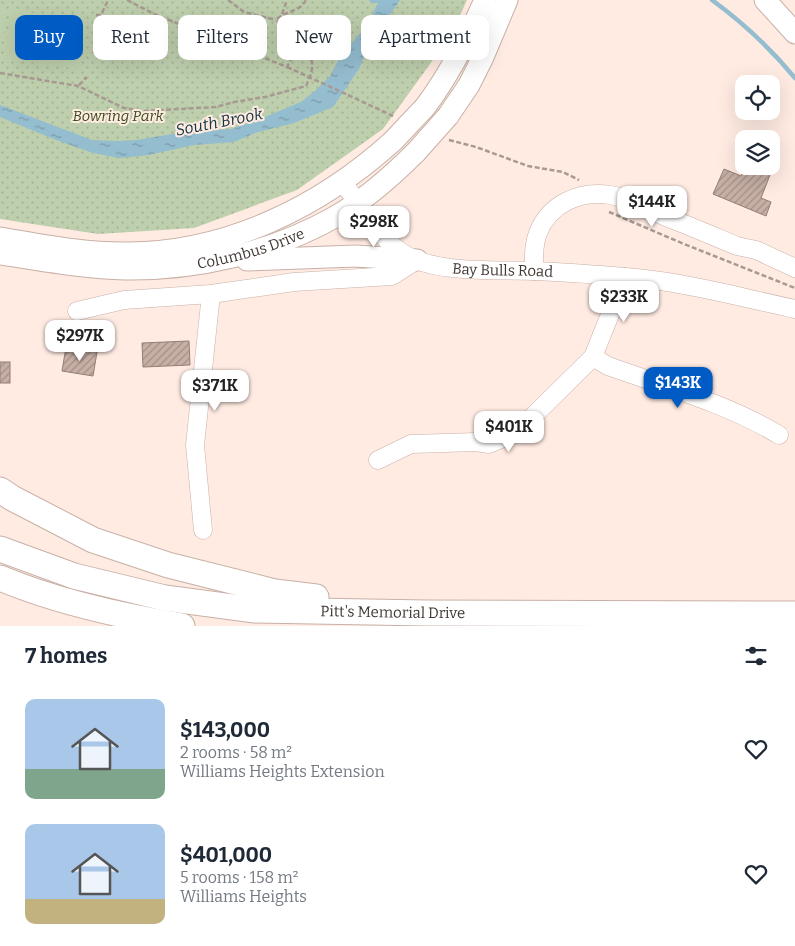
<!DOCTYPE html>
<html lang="en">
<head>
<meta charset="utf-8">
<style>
	:root { --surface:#fff; --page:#f2f2f3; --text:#1f2937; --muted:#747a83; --accent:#015bc4 }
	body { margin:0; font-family:Bitter,serif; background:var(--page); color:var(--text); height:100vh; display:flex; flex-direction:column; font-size:19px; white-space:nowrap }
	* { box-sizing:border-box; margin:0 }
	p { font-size:16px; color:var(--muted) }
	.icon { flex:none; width:28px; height:28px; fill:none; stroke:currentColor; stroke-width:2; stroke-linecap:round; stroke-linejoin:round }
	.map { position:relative; height:626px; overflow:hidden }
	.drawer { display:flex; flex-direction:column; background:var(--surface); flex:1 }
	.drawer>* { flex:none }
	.hud { position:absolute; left:15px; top:15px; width:500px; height:45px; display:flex; gap:10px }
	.controls { position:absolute; left:735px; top:75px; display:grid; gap:10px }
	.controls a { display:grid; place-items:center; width:45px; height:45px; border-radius:10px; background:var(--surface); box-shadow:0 5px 20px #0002; font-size:25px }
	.price { position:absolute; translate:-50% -42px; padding:0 11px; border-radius:10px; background:#fff; color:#222; font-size:16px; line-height:32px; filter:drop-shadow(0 1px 2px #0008) }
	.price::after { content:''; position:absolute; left:50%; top:30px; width:15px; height:11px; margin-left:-8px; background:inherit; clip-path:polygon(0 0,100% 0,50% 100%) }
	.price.on { background:var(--accent); color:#fff }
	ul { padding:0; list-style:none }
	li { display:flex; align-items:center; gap:15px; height:125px; padding:0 25px }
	li span { display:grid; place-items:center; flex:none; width:140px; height:100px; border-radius:10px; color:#555 }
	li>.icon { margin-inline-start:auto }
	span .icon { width:60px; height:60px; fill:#fffc; stroke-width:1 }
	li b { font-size:21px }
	h2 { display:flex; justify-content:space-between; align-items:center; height:60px; padding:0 25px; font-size:21px }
	.tag { padding:0 18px; border-radius:10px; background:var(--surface); box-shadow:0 5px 20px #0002; font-size:18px; line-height:45px }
	.tag.on { background:var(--accent); color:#fff }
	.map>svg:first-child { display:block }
	.green { fill:url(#green-dots) }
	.pitch { fill:#becfad }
	.water { fill:url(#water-ripples) }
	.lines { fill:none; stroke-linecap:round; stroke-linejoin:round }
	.stream { stroke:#94bdcf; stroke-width:4.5 }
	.building { fill:url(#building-hatch); stroke:#947d74 }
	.minor-casing { stroke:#c8b0a7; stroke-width:19 }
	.major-casing { stroke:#c8b0a7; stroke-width:23 }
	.highway-casing { stroke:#c8b0a7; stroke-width:27 }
	.path { stroke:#a89992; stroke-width:2.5; stroke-dasharray:5 2.5; stroke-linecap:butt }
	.minor { stroke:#fff; stroke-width:18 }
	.major { stroke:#fff; stroke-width:21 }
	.highway { stroke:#fff; stroke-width:25 }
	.major-bridge-casing { stroke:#c8b0a7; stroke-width:23; stroke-linecap:butt }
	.path-bridge { stroke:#a89992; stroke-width:2.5; stroke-dasharray:5 2.5; stroke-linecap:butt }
	.major-bridge { stroke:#fff; stroke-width:21 }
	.labels { text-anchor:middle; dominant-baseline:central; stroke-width:4; stroke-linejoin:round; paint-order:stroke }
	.park-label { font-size:15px; font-style:italic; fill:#384e1b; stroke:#ffebe2 }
	.street-label { font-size:15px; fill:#413733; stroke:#ffebe2 }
	.water-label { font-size:16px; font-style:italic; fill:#113644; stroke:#ffebe2 }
</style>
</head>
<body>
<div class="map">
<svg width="795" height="626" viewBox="0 0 795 626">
	<defs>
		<pattern id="green-dots" width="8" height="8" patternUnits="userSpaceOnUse" patternTransform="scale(1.25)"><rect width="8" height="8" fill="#becfad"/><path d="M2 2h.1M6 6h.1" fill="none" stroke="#a4b295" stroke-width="1.8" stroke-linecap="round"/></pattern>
		<pattern id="water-ripples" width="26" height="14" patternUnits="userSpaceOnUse" patternTransform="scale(1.25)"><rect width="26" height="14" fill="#94bdcf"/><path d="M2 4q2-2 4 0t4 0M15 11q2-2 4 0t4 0" fill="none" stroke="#7a9aa9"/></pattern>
		<pattern id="building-hatch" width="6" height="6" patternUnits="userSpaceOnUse" patternTransform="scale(1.25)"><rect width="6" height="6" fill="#c7afa5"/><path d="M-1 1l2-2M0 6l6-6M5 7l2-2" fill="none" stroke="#a38f87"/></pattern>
	</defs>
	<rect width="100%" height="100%" fill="#ffebe2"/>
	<!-- green -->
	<path class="green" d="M0 0H467L451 35 383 129 297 190 194 228 98 234 0 219Z"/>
	<!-- pitch -->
	<g class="pitch">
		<path d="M0 8 6 9 0 57Z"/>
		<path d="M11 10 34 13 26 61 4 59Z"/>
		<path d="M38 13 60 16 53 65 31 62Z"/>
		<path d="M65 17 87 20 81 69 58 66Z"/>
	</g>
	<!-- water -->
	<path class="water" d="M369 0H400L368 47 359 69 333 107 294 123 258 132 234 142 194 145 149 155 120 158 93 153 56 140 0 117V105L92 140 116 141 137 140 184 132 231 129 260 119 301 102 315 91 330 76 339 59 369 22 378 3H371Z"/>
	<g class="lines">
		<!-- stream -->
		<path class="stream" d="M712 0C742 22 771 49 795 78"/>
	</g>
	<!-- building -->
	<g class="building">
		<path d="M771 161 775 162 761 198 771 202 766 216 713 194 724 169 741 176 745 166H771Z"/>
		<path d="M189 341 190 365 143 367 142 343Z"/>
		<path d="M66 347 97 352 93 376 62 371Z"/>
		<rect x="0" y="362" width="10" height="21"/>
	</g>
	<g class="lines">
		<defs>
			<g id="minor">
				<path id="s1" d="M343 182C359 205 378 236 401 252 434 275 497 269 536 271 575 273 614 275 653 280 701 286 748 299 795 309"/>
				<path d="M534 271C534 258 533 245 538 233 549 204 580 190 610 195 629 198 648 209 666 217 690 226 713 236 737 246L756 250 795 268"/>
				<path d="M77 311 124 300 211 294 294 282 392 276 417 260"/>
				<path d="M593 357 608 366C664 386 728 404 779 435"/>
				<path d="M378 460 411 444 476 442 489 444 517 432 593 357 625 277"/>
				<path d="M203 530 195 445 211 294"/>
			</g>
			<g id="major">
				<path d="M765 0 795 33"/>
				<path d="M425 107C450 74 468 38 485 0"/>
				<path d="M448 116 469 85 483 57 507 0"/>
				<path d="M0 238C42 245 86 254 129 253 228 252 320 207 393 141"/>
				<path id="s2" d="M0 254C41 260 83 268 125 269 196 270 270 253 333 218 364 201 391 177 416 152"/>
				<path d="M247 260 356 256 417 260"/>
			</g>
			<g id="highway">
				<path d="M0 490 12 498 93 540 168 565 275 592 316 597"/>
				<path id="s3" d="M0 549 74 576 165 598 255 610 427 613 795 614"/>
				<path d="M0 578C57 602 121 616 182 626"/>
			</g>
		</defs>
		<!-- minor casing -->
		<use href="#minor" class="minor-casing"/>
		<!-- major casing -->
		<use href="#major" class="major-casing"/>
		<!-- highway casing -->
		<use href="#highway" class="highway-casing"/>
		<!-- path -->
		<g class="path">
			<path d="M127 0 154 14 287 67 291 59 311 58"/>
			<path d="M228 0 244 12 276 20"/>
			<path d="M282 14 287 0"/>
			<path d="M96 15H101L108 0"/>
			<path d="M0 73 78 86 124 108 144 111 216 107 234 102 265 97 306 86C309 79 313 71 312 63 311 50 286 28 276 20 286 10 299 13 306 0"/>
			<path d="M79 85 86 78H84"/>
			<path d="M348 95 393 116"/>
			<path d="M449 140 476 147 528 166 563 172 579 180"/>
			<path d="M609 212 684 244 795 288"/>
		</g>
		<!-- minor -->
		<use href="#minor" class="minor"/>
		<!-- major -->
		<use href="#major" class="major"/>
		<!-- highway -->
		<use href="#highway" class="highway"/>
		<defs>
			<g id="major-bridge">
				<path d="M393 141 425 107"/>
				<path d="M416 152 448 116"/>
			</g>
		</defs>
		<!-- major-bridge casing -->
		<use href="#major-bridge" class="major-bridge-casing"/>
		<!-- path-bridge -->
		<path class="path-bridge" d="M287 67 348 95"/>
		<!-- major-bridge -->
		<use href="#major-bridge" class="major-bridge"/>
	</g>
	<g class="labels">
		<!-- park labels -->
		<g class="park-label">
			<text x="118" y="116">Bowring Park</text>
		</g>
		<!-- street labels -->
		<g class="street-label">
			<text stroke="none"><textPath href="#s2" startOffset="254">Columbus Drive</textPath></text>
			<text stroke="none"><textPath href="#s1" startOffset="196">Bay Bulls Road</textPath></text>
			<text stroke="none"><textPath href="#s3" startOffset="401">Pitt's Memorial Drive</textPath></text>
		</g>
		<!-- water labels -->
		<g class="water-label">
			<text transform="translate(219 122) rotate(-11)">South Brook</text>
		</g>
	</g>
</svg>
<div class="controls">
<a><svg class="icon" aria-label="locate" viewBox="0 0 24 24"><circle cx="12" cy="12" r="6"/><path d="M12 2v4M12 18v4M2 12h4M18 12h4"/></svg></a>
<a><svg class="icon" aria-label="layers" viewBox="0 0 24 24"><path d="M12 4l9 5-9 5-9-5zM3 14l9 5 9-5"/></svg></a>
</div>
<b class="price" style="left:652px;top:228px">$144K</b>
<b class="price" style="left:374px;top:248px">$298K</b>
<b class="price" style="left:624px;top:323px">$233K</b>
<b class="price" style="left:80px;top:362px">$297K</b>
<b class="price on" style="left:678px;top:409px">$143K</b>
<b class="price" style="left:215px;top:412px">$371K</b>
<b class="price" style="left:509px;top:453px">$401K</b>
<div class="hud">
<a class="tag on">Buy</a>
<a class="tag">Rent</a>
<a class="tag">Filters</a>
<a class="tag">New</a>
<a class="tag">Apartment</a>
</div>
</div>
<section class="drawer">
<h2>7 homes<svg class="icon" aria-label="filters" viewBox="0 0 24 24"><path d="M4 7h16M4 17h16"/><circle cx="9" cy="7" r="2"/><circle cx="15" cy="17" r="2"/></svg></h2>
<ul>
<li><span style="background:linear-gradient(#a9c7e8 70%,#7fa58c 0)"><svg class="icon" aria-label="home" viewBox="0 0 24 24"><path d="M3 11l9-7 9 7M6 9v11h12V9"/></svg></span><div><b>$143,000</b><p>2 rooms · 58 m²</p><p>Williams Heights Extension</p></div><svg class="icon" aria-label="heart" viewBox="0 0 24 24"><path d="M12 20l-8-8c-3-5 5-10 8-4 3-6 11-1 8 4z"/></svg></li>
<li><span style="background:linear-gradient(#a9c7e8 75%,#c2b280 0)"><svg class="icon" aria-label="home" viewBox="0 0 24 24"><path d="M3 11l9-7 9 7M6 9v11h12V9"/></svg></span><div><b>$401,000</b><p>5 rooms · 158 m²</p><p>Williams Heights</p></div><svg class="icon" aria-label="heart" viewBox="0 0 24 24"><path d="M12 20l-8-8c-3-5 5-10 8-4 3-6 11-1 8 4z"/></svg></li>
</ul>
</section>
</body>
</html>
